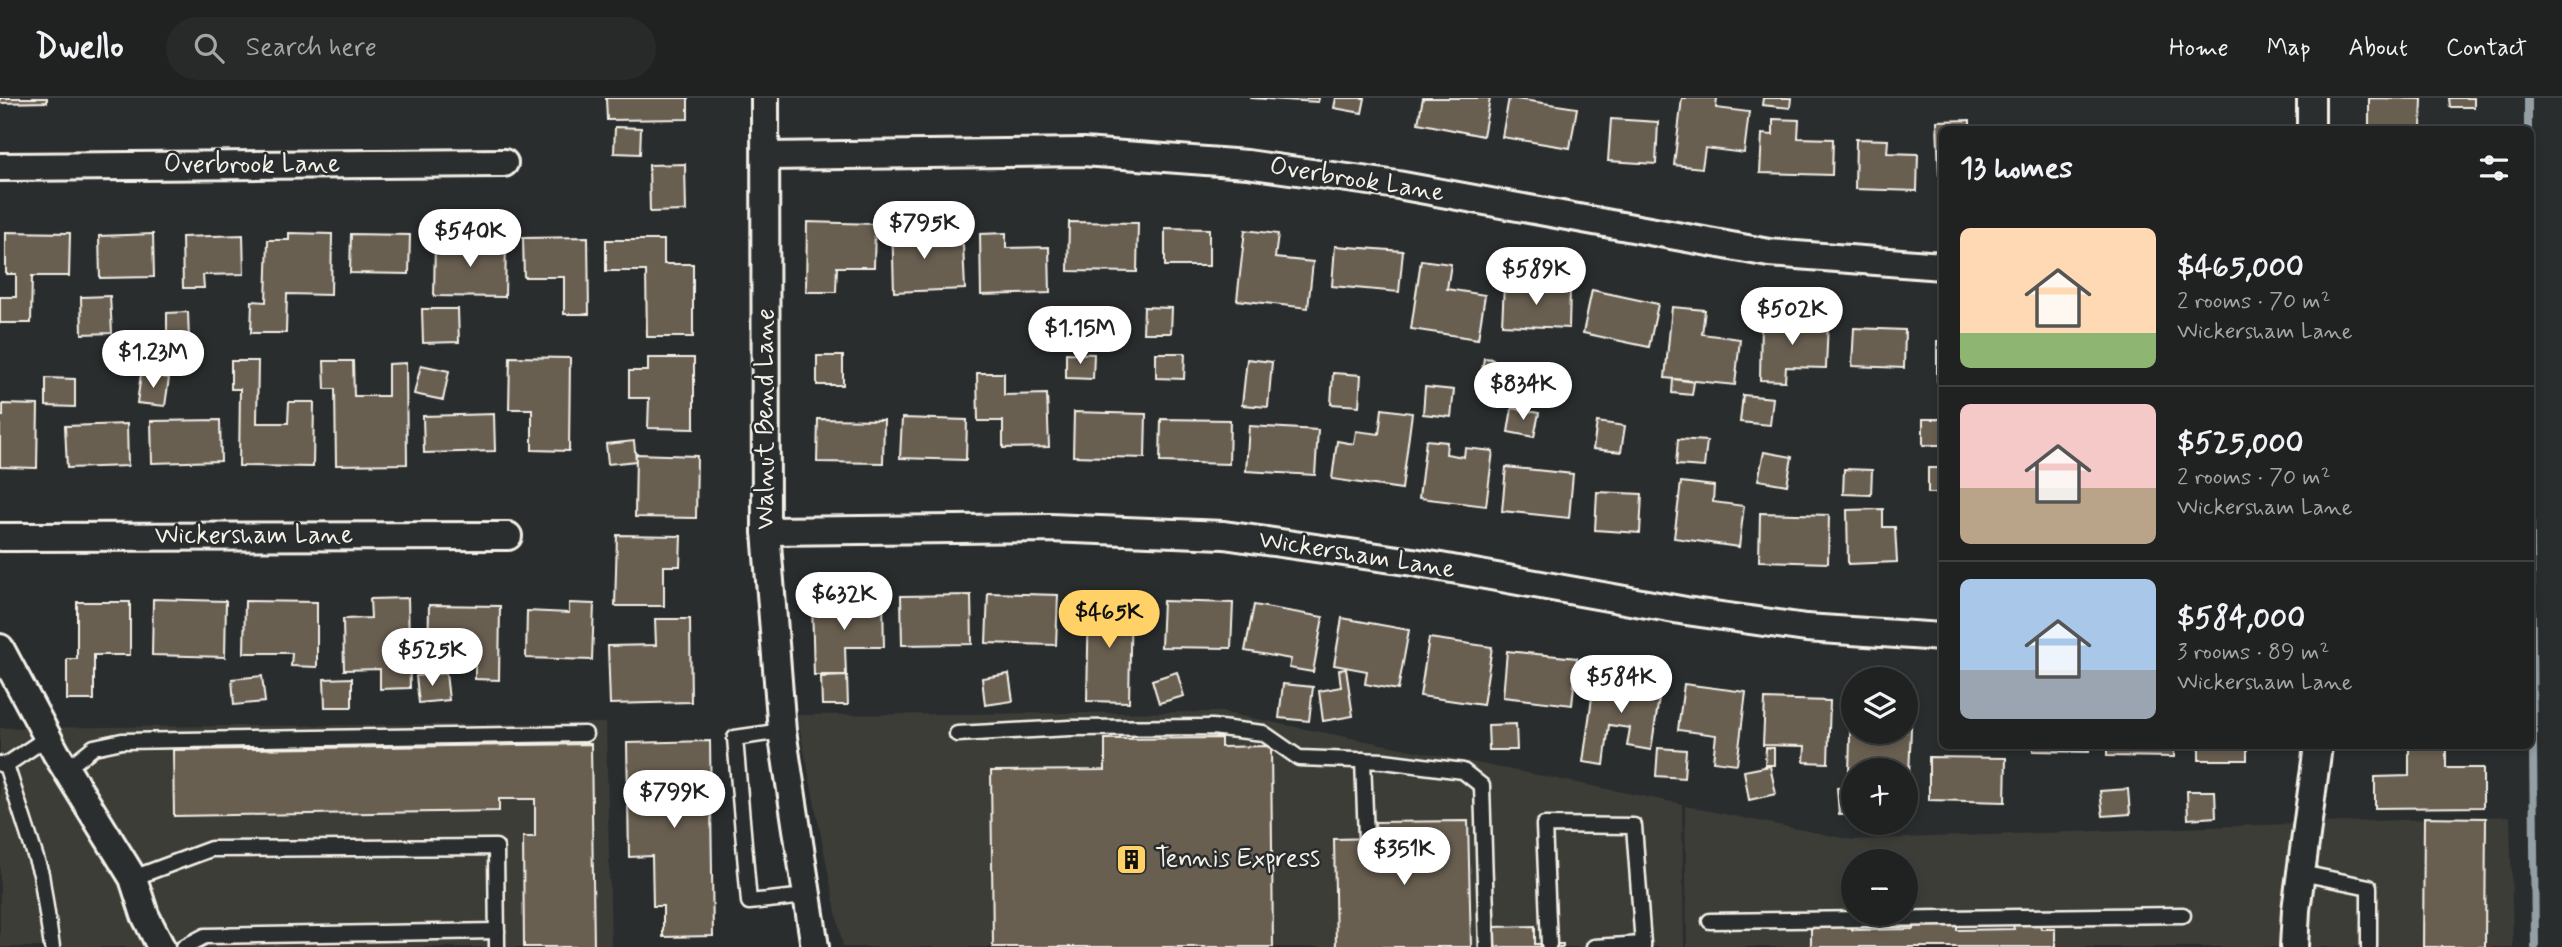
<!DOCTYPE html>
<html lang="en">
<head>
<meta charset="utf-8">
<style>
	:root { --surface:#202222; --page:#282a2a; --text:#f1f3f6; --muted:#a2a4a5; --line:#3d3f40; --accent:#ffd166 }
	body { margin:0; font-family:Mynerve,sans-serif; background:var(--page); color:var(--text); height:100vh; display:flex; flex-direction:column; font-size:26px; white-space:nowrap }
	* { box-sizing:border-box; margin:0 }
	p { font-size:23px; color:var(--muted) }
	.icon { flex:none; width:38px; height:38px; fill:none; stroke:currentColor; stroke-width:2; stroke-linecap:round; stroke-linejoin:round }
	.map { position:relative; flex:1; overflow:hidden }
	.details { position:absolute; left:1939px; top:28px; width:595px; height:623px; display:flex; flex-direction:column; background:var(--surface); border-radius:10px; box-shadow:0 4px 10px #0003,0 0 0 2px var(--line) }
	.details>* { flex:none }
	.controls { position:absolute; left:1841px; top:569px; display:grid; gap:14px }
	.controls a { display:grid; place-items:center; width:77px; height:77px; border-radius:50%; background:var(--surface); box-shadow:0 4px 10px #0003,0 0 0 2px var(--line); font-size:35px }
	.price { position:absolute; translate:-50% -60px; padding:0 16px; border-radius:24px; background:#fff; color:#222; font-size:23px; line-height:46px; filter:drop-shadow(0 2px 4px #0008) }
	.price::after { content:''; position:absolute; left:50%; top:42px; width:21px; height:16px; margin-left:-10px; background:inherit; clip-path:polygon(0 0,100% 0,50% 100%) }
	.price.current { background:var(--accent); color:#111 }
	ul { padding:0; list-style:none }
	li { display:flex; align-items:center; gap:21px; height:175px; padding:0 21px }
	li+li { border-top:2px solid var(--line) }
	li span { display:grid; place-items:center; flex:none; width:196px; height:140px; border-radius:10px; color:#555 }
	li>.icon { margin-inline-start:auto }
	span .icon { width:84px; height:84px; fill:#fffc; stroke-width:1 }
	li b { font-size:30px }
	h2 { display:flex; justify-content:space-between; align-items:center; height:84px; padding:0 21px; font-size:30px }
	header { display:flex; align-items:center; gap:42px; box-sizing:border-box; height:98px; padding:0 35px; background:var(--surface); border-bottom:2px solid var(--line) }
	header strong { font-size:33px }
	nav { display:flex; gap:38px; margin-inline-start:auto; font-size:24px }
	.search { width:490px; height:63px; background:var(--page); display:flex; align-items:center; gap:18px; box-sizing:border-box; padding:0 24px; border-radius:38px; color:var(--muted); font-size:26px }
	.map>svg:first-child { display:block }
	.built { fill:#3d3c38; fill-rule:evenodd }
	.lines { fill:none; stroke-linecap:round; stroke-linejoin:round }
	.stream { stroke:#939fa4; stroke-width:8 }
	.building { fill:#695f51; stroke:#f4f1e8; stroke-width:2 }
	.lane-casing { stroke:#f4f1e8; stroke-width:19 }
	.street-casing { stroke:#f4f1e8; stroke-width:32 }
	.lane { stroke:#2a2d2e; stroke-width:14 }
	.street { stroke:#2a2d2e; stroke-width:26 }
	.labels { text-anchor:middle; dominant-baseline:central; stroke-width:5; stroke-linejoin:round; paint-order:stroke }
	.street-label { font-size:26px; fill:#f4f1e8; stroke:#2a2d2e }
	.poi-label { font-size:26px; fill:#f4f1e8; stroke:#2a2d2e; text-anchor:start }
</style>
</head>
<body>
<header>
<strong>Dwello</strong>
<div class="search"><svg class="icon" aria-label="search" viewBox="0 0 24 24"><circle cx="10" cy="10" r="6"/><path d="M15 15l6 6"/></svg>Search here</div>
<nav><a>Home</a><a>Map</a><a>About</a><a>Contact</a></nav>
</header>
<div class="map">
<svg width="2562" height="849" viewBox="0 0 2562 849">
	<rect width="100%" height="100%" fill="#2a2d2e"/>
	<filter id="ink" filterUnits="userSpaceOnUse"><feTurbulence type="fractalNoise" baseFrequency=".0143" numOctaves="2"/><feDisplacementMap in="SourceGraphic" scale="14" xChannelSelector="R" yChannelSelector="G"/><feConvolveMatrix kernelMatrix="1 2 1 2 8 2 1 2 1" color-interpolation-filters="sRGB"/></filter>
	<g filter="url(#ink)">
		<!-- built -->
		<g class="built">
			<path d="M1221 614 1682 706 1684 849H843L797 617Z"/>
			<path d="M606 625 611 849H0V630Z"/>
			<path d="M1685 708 1852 742 2510 718 2513 849H1687ZM1853 763H1906V816H1853Z"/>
		</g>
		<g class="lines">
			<!-- stream -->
			<g class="stream">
				<path d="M2528 0V32"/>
				<path d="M2530 338 2535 849"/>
			</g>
		</g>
		<!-- building -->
		<g class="building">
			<path d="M0 0H47V4L0 5Z"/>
			<path d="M606 0H688V21L607 22Z"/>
			<path d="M1250 0H1319L1318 4Z"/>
			<path d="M1336 0H1365L1362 15 1334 10Z"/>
			<path d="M1423 0H1490L1483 38 1418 25Z"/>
			<path d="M1509 0 1577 10 1570 50 1502 39Z"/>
			<path d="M1682 0H1717L1716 10 1749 14 1744 55 1705 50 1702 70 1674 67Z"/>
			<path d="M1763 0H1791L1790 10 1762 7Z"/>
			<path d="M2369 0 2422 1 2421 32H2369Z"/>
			<path d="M2449 0H2474V9H2450Z"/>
			<path d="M1611 21 1658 24 1656 66 1608 63Z"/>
			<path d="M1773 21 1799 22 1798 40 1833 41 1832 77 1760 75 1762 36 1773 37Z"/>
			<path d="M1970 22V32H1942V77H1939L1937 23Z"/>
			<path d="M615 29 641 30 640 56 614 55Z"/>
			<path d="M1856 41 1888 42 1887 55 1918 56 1917 93 1855 91Z"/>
			<path d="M685 66 686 113 650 114 649 67Z"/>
			<path d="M924 122 925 148 963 147 965 191 894 194 892 123Z"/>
			<path d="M807 124 875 126 874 169H837L836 194H806Z"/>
			<path d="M1069 124 1138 125 1137 174 1068 173Z"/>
			<path d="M1165 130 1209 131V168H1165Z"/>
			<path d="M1245 132 1278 136 1275 160 1313 164 1308 210 1237 202Z"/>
			<path d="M6 134 70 135 69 178H32L31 225H0V199H16V176H6Z"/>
			<path d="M289 135 332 136 331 197 287 196 286 235H251L252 203 266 204 268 142H289Z"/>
			<path d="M1006 135V150L1049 149 1050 195 981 197 980 136Z"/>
			<path d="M153 136 154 179 100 180 99 138Z"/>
			<path d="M351 136 410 137 409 176 350 175Z"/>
			<path d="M243 137 244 176 203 177 204 190H183L182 139Z"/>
			<path d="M588 139 589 216H564V179H524L523 140Z"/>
			<path d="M606 142H664V166H693V239H647L646 173H606Z"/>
			<path d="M435 143 506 144 505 199 434 198Z"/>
			<path d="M1335 148 1403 153 1399 194 1332 188Z"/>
			<path d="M1421 162 1451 166 1447 191 1485 197 1478 241 1411 231Z"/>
			<path d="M1504 187 1570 191 1569 230 1502 227Z"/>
			<path d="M1592 192 1658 206 1649 249 1583 235Z"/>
			<path d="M110 198 112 235 82 236 81 199Z"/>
			<path d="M1144 209 1172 210 1171 235H1143Z"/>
			<path d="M1672 209 1705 212 1702 236 1740 241 1735 287 1665 280Z"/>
			<path d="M422 211H458L459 244 423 245Z"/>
			<path d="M1087 211V239H1060L1059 212Z"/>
			<path d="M188 214 189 242H167V215Z"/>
			<path d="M1761 222 1828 224 1826 270 1786 269 1785 283 1760 282Z"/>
			<path d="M1854 230 1905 232 1904 270 1852 268Z"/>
			<rect x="1937" y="243" width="5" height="40"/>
			<path d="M1066 255 1094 256 1093 281 1066 280Z"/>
			<path d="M1156 255H1185L1184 281 1156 280Z"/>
			<rect x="817" y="258" width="26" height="29"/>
			<path d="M510 259 570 260 569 353 532 352V311H509Z"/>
			<path d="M648 260H694V331L648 330 649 300H629V273H648Z"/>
			<path d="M1484 260 1493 261 1490 281 1481 279Z"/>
			<path d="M1247 261 1272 264 1268 309 1242 307Z"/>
			<path d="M231 263H258L257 325H288L289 304H314L313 369 239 368 240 291H231Z"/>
			<path d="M324 263H353L354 298H388V266L406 265 407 366 336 367 335 291H325Z"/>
			<path d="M421 267 449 273 443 302 414 296Z"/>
			<path d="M977 275H1004V297L1047 296 1049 349 1003 350V323H978Z"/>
			<path d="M1333 275 1361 277 1359 308 1331 306Z"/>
			<path d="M141 276 169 280 165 308 137 305Z"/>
			<path d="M46 280 75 281V309L46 308Z"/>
			<path d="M1673 281 1694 284 1692 297 1672 295Z"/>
			<path d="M1425 289 1454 292 1451 319 1423 316Z"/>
			<path d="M1743 297 1773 300 1770 327 1740 324Z"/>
			<path d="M3 306 38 307 37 370 0 369V318H3Z"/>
			<path d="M1512 310 1539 315 1534 339 1508 334Z"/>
			<path d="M1382 311 1412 315 1402 391 1332 381 1337 343 1354 346 1356 333 1379 336Z"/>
			<path d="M1074 314 1146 316 1145 360 1073 358Z"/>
			<path d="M494 316 495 353 424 355 423 318Z"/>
			<path d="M902 320 967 322 966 362 900 360Z"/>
			<path d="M818 321 884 322 883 365 817 364Z"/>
			<path d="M1161 321 1230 322 1229 366 1160 364Z"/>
			<rect x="1923" y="321" width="19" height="26"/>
			<path d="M220 322 221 363 152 365 151 323Z"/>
			<path d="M1597 324 1625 328 1621 354 1593 351Z"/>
			<path d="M127 326 128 368 67 370 65 328Z"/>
			<path d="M1249 328 1318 332 1315 377 1246 373Z"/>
			<path d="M1678 341 1707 343 1704 369 1676 367Z"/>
			<path d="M1426 342 1447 344 1446 356 1464 359 1465 350 1493 353 1486 408 1419 400Z"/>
			<path d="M634 343 636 363 608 366 606 346Z"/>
			<path d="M1764 354 1792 359 1787 387 1758 382Z"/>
			<path d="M636 356 697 358 696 420 635 419Z"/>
			<path d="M1506 369 1573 376 1569 420 1502 413Z"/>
			<rect x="1928" y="370" width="14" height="25"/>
			<path d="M1844 371 1872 372 1871 397 1843 396Z"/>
			<path d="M1681 384 1714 388 1713 404 1744 408 1739 449 1674 440Z"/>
			<path d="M1597 394 1642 396 1640 435 1595 432Z"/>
			<path d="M1883 411V429H1895L1897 464 1848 466 1847 412Z"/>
			<path d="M1760 415 1829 417 1828 465 1759 463Z"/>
			<path d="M617 437 681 438 680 468H664V508H615Z"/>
			<path d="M988 495 1058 497 1056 547 986 545Z"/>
			<path d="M971 497 972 546 902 547 901 498Z"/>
			<path d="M1089 499 1131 500 1129 604 1087 603Z"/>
			<path d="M408 500 410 590 380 591V571L344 572 343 521 371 520 370 501Z"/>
			<path d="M153 501 226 503 225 559 152 557Z"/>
			<path d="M245 503 317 504V569L291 568 292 555H244Z"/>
			<path d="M883 503 884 549H845L846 577H814L812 505Z"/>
			<path d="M1163 503 1233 505 1231 550 1161 549Z"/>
			<path d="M77 504H130V557H94V602H67V561H77Z"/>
			<path d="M569 505 594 506 592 562 526 560 527 513 569 515Z"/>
			<path d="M429 507 500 508 499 582 475 581V561H428Z"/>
			<path d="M1254 507 1323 519 1313 574 1289 570 1291 561 1245 553Z"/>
			<path d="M1342 520 1409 532 1398 592 1365 586 1367 573 1334 567Z"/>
			<path d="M655 521H690L691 604 610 606 608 548 656 547Z"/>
			<path d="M1429 540 1492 549 1483 607 1420 598Z"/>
			<path d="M1507 553 1577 560 1572 607 1503 599Z"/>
			<path d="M1346 571 1353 618 1323 623 1319 593 1341 589 1339 572Z"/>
			<path d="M1177 574 1184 598 1159 605 1152 582Z"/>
			<path d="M446 575 449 602 419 605 416 578Z"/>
			<path d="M1009 576 1013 603 985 607 982 580Z"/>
			<path d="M262 578 265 604 234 607 232 581Z"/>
			<path d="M847 578 848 607H822L821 579Z"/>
			<path d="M1595 578 1661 587 1651 652 1627 648 1630 630 1609 627 1604 667 1583 664Z"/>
			<path d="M352 580V609H325L324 581Z"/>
			<path d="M1283 586 1313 589 1309 623 1279 620Z"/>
			<path d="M1684 586 1746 594 1737 666 1713 663 1716 637 1678 632Z"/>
			<path d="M1765 601 1830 603 1828 665 1804 664 1805 648 1763 647Z"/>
			<path d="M1851 605H1853V634H1906V606L1912 607 1909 677H1906V672H1853V675H1849Z"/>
			<path d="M1516 626 1517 652H1489L1488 627Z"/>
			<path d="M1221 640V649L1271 648 1273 849H993L991 673 1105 672V641Z"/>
			<path d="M710 643 713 838 663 839V808H653L652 758 629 759 627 645Z"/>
			<path d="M591 646 594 849H524L523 739H535V701H499V713L174 718 173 652Z"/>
			<path d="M2033 648H2089V654L2033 653Z"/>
			<path d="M2107 648H2174V659L2107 658Z"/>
			<rect x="2199" y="648" width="48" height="14"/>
			<path d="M2409 648H2446V670H2483V709L2375 710V679L2409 678Z"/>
			<path d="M1658 650 1686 652 1684 680 1656 678Z"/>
			<path d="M1766 650H1774V667H1765Z"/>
			<path d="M1929 659 2006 660 2005 704 1929 702Z"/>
			<path d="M1770 668 1776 696 1749 702 1744 673Z"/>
			<path d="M1853 689V716L1839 717 1837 690Z"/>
			<path d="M2128 691 2130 716 2103 718 2100 693Z"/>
			<path d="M2187 693H2215L2216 719 2188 721Z"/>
			<path d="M2424 719 2486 720 2485 849H2423Z"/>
			<path d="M1468 723 1471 849H1336L1334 741 1376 740 1375 724Z"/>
			<path d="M1811 824H1852V832L1914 831V825L1957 824V832L2014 831 2013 827 2040 826 2041 831H2055V849H1811Z"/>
			<path d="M1535 828V846H1563V849H1495V829Z"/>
		</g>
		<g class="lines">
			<defs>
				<g id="lane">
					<path d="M782 633 735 640 749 804 807 798"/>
					<path d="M957 636 1070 630 1212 629 1263 635 1299 660 1384 663 1463 673 1482 688 1487 849"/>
					<path d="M1363 662 1366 740"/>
					<path d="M0 666 6 667 48 639"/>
					<path d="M6 667 41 776 52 849"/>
					<path d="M66 671 94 649 122 643 585 636"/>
					<path d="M2301 775 2369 789V849"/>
					<path d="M133 780 211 751 496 749 497 849"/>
					<path d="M1710 823 2183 817"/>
					<path d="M1549 846 1544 727 1634 728 1643 846"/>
					<path d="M184 849 205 838 497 833"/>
					<path d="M1594 849 1643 846V849"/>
				</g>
				<g id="street">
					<path d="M765 0 766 433 782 633 815 849"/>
					<path d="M2311 0V32"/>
					<path d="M766 58 1083 54 1247 66 1398 87 1769 155 1942 168"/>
					<path d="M0 69 504 65"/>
					<path d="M766 433 1050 430 1224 437 1413 464 1686 513 1806 530 1942 539"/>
					<path d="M0 439 508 438"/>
					<path d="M0 550 56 655 133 780 145 817 161 849"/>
					<path d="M2294 849 2296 812 2318 648"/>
				</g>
			</defs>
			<!-- lane casing -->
			<use href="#lane" class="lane-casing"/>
			<!-- street casing -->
			<use href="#street" class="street-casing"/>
			<!-- lane -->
			<use href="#lane" class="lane"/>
			<!-- street -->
			<use href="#street" class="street"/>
		</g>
	</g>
	<!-- icons -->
	<defs>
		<symbol id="building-square" viewBox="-11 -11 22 22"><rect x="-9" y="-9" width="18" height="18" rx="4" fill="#ffd166" stroke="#2a2d2e"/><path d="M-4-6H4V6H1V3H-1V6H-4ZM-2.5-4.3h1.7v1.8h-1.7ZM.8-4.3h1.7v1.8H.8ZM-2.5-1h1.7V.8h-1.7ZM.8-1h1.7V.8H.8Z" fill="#111"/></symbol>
	</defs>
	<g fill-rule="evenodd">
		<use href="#building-square" x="1114" y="744" width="35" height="35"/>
	</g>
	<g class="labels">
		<!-- street labels -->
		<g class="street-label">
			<text x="252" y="67">Overbrook Lane</text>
			<text transform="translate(1357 82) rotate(9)">Overbrook Lane</text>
			<text transform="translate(766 321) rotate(-90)">Walnut Bend Lane</text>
			<text x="254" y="438">Wickersham Lane</text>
			<text transform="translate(1357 457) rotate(9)">Wickersham Lane</text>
		</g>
		<!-- poi labels -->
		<g class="poi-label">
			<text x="1155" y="761">Tennis Express</text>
		</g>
	</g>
</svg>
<div class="controls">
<a><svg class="icon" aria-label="layers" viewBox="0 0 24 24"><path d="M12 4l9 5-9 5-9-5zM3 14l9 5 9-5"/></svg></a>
<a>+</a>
<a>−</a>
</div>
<b class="price" style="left:924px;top:163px">$795K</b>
<b class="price" style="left:470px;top:171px">$540K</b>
<b class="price" style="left:1536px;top:209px">$589K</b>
<b class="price" style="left:1792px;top:249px">$502K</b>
<b class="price" style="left:1080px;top:268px">$1.15M</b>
<b class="price" style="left:153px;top:292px">$1.23M</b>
<b class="price" style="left:1523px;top:324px">$834K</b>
<b class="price" style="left:844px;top:534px">$632K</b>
<b class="price current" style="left:1109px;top:552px">$465K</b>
<b class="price" style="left:432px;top:590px">$525K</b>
<b class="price" style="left:1621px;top:617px">$584K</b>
<b class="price" style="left:674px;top:732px">$799K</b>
<b class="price" style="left:1404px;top:789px">$351K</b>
<section class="details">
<h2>13 homes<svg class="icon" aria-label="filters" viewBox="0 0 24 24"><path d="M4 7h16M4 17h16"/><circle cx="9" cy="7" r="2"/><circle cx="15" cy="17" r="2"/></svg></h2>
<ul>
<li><span style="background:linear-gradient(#ffd9b3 75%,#8fb573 0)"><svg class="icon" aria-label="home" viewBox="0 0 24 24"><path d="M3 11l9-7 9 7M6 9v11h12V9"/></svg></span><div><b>$465,000</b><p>2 rooms · 70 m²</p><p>Wickersham Lane</p></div></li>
<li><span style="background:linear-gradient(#f6c9c9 60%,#b9a48a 0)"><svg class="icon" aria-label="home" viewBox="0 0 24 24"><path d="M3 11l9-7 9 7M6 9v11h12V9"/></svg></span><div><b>$525,000</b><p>2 rooms · 70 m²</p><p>Wickersham Lane</p></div></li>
<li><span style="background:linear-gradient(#a9c7e8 65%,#9aa5b1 0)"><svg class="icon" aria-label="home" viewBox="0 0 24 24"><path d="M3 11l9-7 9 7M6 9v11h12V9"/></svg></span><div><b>$584,000</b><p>3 rooms · 89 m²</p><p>Wickersham Lane</p></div></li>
</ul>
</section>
</div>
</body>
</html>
